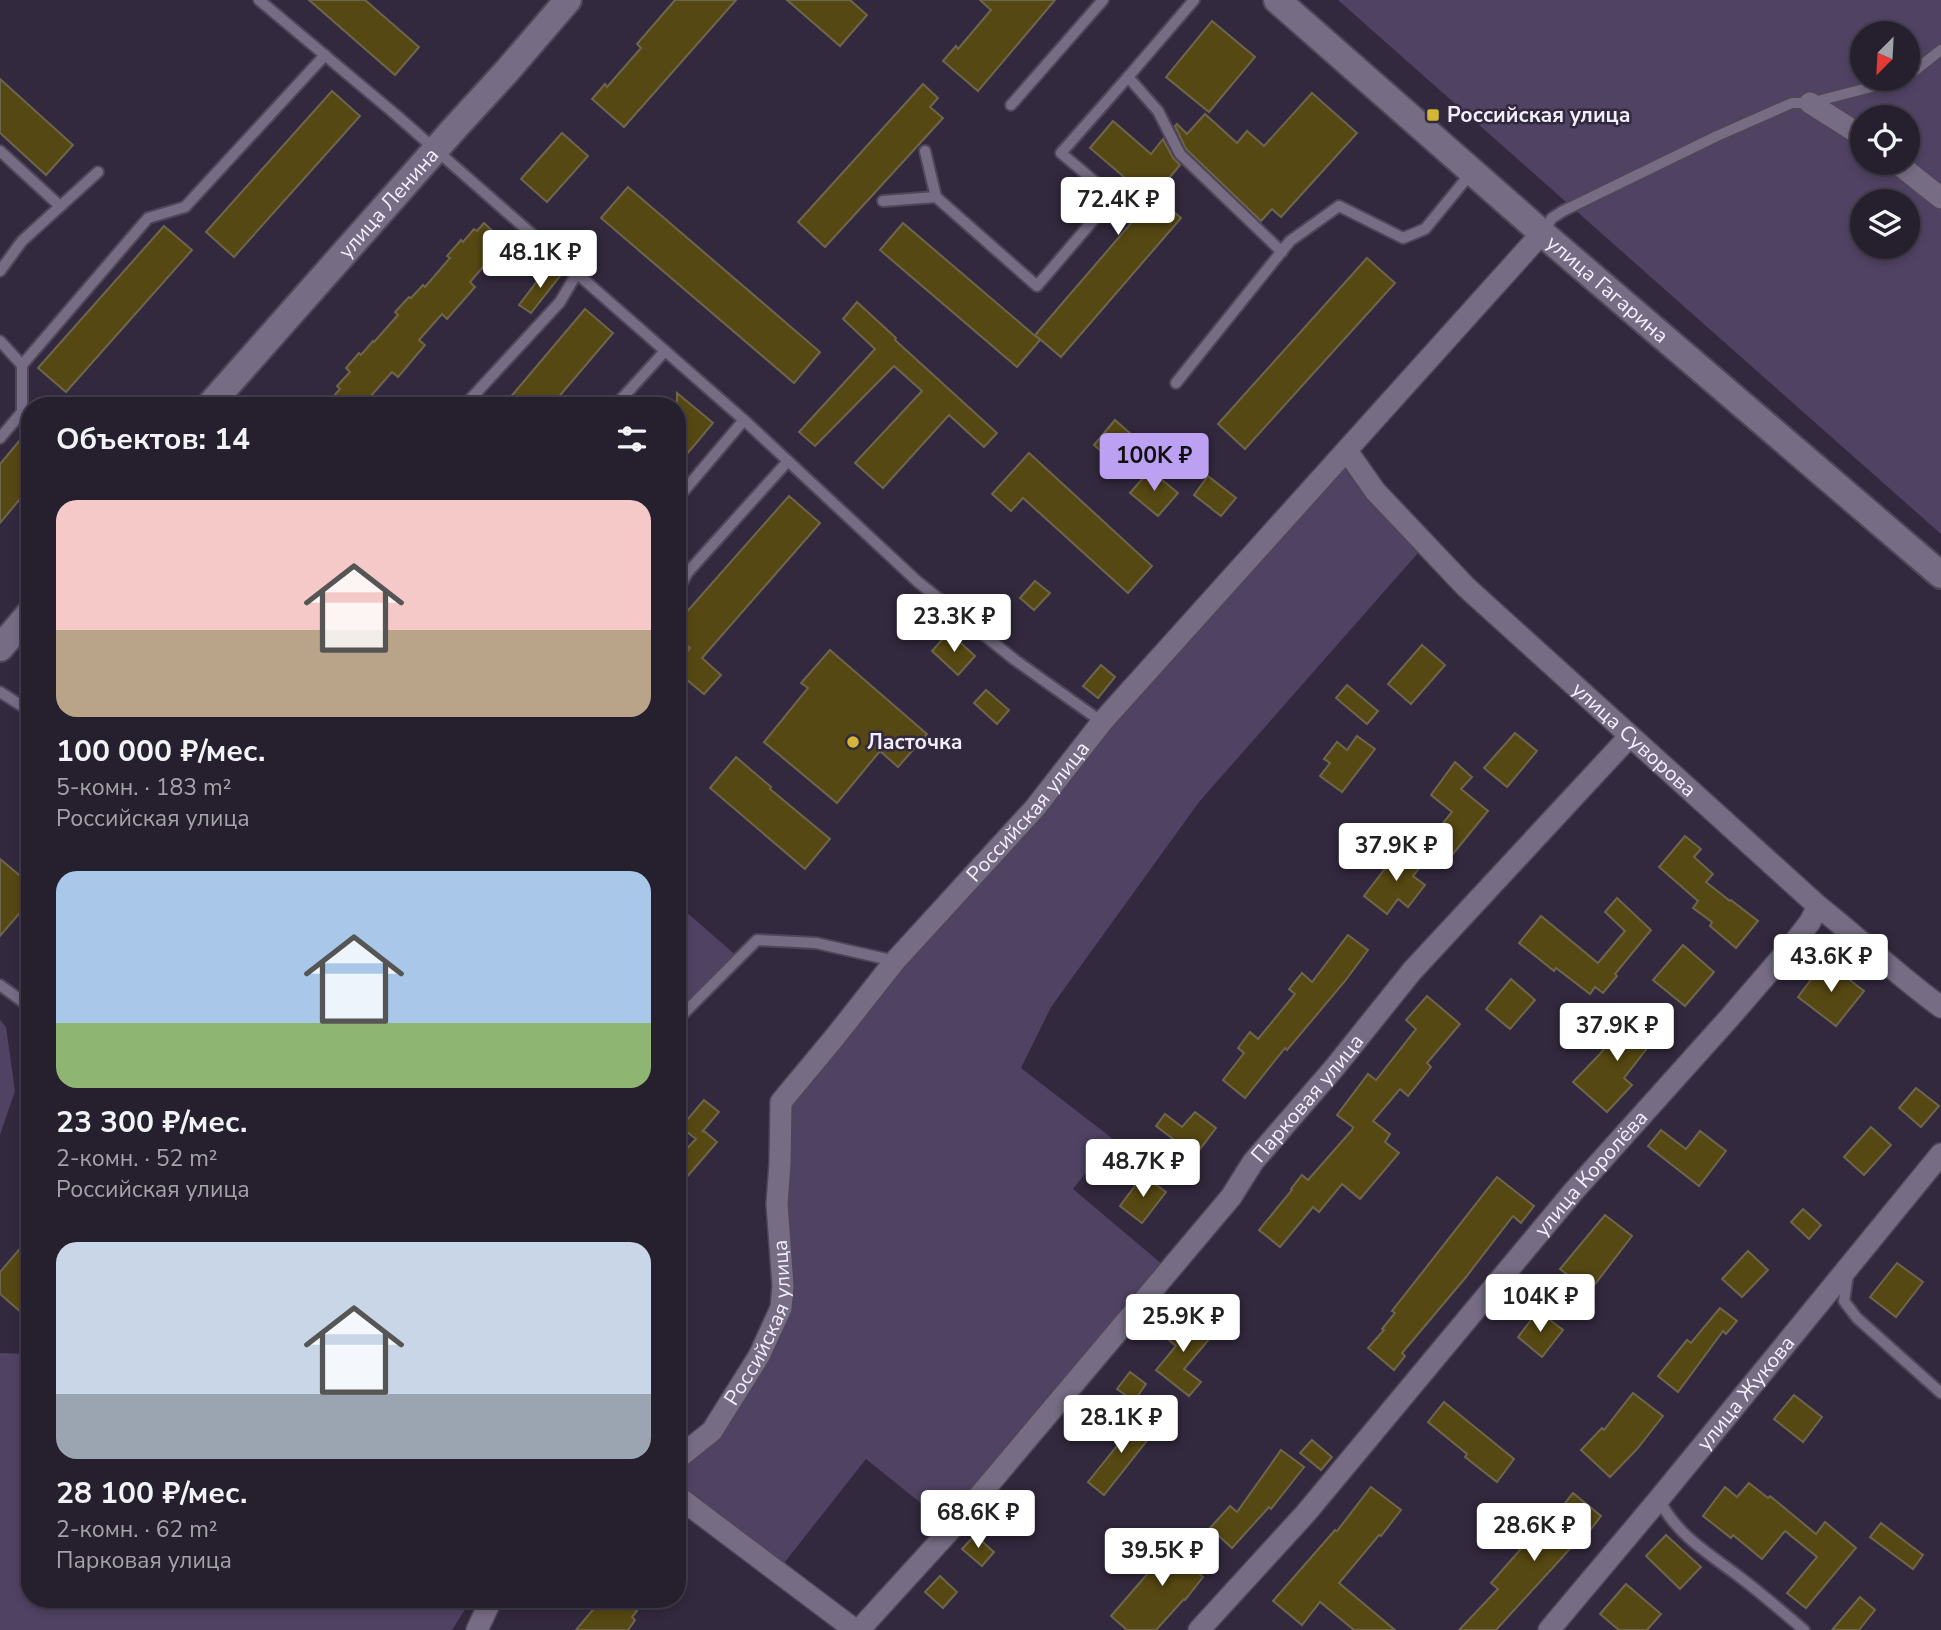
<!DOCTYPE html>
<html lang="ru">
<head>
<meta charset="utf-8">
<style>
	:root { --surface:#261f2e; --page:#322c3a; --text:#f1f3f6; --muted:#a4a2aa; --line:#423d4a; --accent:#bca0f2 }
	body { margin:0; font-family:"Nunito Sans",sans-serif; background:var(--page); color:var(--text); height:100vh; display:flex; flex-direction:column; font-size:26px; white-space:nowrap }
	* { box-sizing:border-box; margin:0 }
	p { font-size:23px; color:var(--muted) }
	.icon { flex:none; width:38px; height:38px; fill:none; stroke:currentColor; stroke-width:2; stroke-linecap:round; stroke-linejoin:round }
	.map { position:relative; flex:1; overflow:hidden }
	.panel { position:absolute; left:21px; top:397px; width:665px; height:1211px; display:flex; flex-direction:column; background:var(--surface); border-radius:28px; box-shadow:0 4px 10px #0003,0 0 0 2px var(--line) }
	.panel>* { flex:none }
	.needle { width:46px; rotate:204deg }
	.buttons { position:absolute; left:1850px; top:21px; display:grid; gap:14px }
	.buttons a { display:grid; place-items:center; width:70px; height:70px; border-radius:50%; background:var(--surface); box-shadow:0 4px 10px #0003,0 0 0 2px var(--line); font-size:35px }
	.price { position:absolute; translate:-50% -60px; padding:0 16px; border-radius:7px; background:#fff; color:#222; font-size:23px; line-height:46px; filter:drop-shadow(0 2px 4px #0008) }
	.price::after { content:''; position:absolute; left:50%; top:42px; width:21px; height:16px; margin-left:-10px; background:inherit; clip-path:polygon(0 0,100% 0,50% 100%) }
	.price.on { background:var(--accent); color:#111 }
	ul { padding:0; list-style:none }
	li { display:grid; align-content:center; gap:14px; height:371px; padding:0 35px }
	li span { display:grid; place-items:center; height:217px; border-radius:21px; color:#555 }
	li>.icon { margin-inline-start:auto }
	span .icon { width:126px; height:126px; fill:#fffc; stroke-width:1 }
	li b { font-size:30px }
	h2 { display:flex; justify-content:space-between; align-items:center; height:84px; padding:0 35px; font-size:30px }
	.map>svg:first-child { display:block }
	.green { fill:#504263; fill-rule:evenodd }
	.building { fill:#564812; stroke:#6d664d; stroke-width:2 }
	.lines { fill:none; stroke-linecap:round; stroke-linejoin:round }
	.service-casing { stroke:#4e4758; stroke-width:14 }
	.minor-casing { stroke:#4e4758; stroke-width:24 }
	.tertiary-casing { stroke:#4e4758; stroke-width:30 }
	.service { stroke:#766c84; stroke-width:10 }
	.minor { stroke:#766c84; stroke-width:21 }
	.tertiary { stroke:#766c84; stroke-width:26 }
	.poi-dot { fill:#d5b535; stroke:#33293e; stroke-width:2.5 }
	.labels { text-anchor:middle; dominant-baseline:central; stroke-width:5; stroke-linejoin:round; paint-order:stroke }
	.poi-label { font-size:21px; font-weight:bold; fill:#f3eefb; stroke:#33293e; text-anchor:start }
	.street-label { font-size:21px; fill:#f3eefb; stroke:#33293e }
</style>
</head>
<body>
<div class="map">
<svg width="1941" height="1630" viewBox="0 0 1941 1630">
	<rect width="100%" height="100%" fill="#33293e"/>
	<!-- green -->
	<g class="green">
		<path d="M1338 0H1941V534ZM1862 33H1908V79H1862ZM1862 117H1908V163H1862ZM1862 201H1908V247H1862Z"/>
		<path d="M1347 451 1425 545 1199 802 1051 1007 1021 1068 1113 1139 1073 1189 1169 1270 952 1528 866 1459 777 1572 677 1496V1459L712 1431 781 1309V1102Z"/>
		<path d="M677 904 739 958 677 1020Z"/>
		<path d="M0 1020 6 1027 15 1091 0 1135Z"/>
		<path d="M0 1353 30 1354V1600H471L452 1630H0Z"/>
	</g>
	<!-- building -->
	<g class="building">
		<path d="M309 0H365L419 47 395 75Z"/>
		<path d="M675 0H736L624 127 592 99 605 84 607 87 641 48 637 44Z"/>
		<path d="M787 0H850L867 15 840 46Z"/>
		<path d="M980 0H1055L978 91 943 61 956 46 958 49 991 10Z"/>
		<path d="M1212 21 1255 57 1209 112 1166 77Z"/>
		<path d="M0 79 73 145 46 175 0 133Z"/>
		<path d="M923 84 938 98 930 107 943 118 825 247 798 222Z"/>
		<path d="M332 91 360 116 234 257 206 232Z"/>
		<path d="M1312 93 1357 133 1281 217 1272 209 1261 221 1186 149 1175 126 1177 124 1187 134 1205 114 1237 143 1247 131 1264 146Z"/>
		<path d="M1113 121 1151 154 1163 139 1173 158 1180 165 1155 195 1181 218 1061 357 1035 335 1151 200 1090 148Z"/>
		<path d="M562 133 588 156 547 202 521 179Z"/>
		<path d="M628 187 820 352 794 383 601 218Z"/>
		<path d="M484 223 498 236 495 239 502 245 470 282 475 287 447 319 442 314 419 340 425 345 398 377 392 372 362 406H325L340 389 337 386 350 372 346 368 359 353 361 355 373 341 374 342 398 315 395 312 409 297 411 298 423 285 425 287 450 258 447 256 461 240 463 242 474 229 477 231Z"/>
		<path d="M903 223 1040 340 1017 367 880 250Z"/>
		<path d="M164 226 192 250 66 392 38 368Z"/>
		<path d="M1367 258 1395 283 1245 449 1218 424Z"/>
		<path d="M548 267 560 276 531 313 519 305Z"/>
		<path d="M857 302 896 338 895 340 997 433 984 447 949 415 883 488 855 463 922 391 894 366 815 446 799 432 875 349 843 319Z"/>
		<path d="M585 309 613 333 551 406H503Z"/>
		<path d="M677 393 713 423 677 466Z"/>
		<path d="M1115 420 1131 434 1110 459 1094 445Z"/>
		<path d="M30 428V487L0 523V464Z"/>
		<path d="M1029 453 1152 566 1128 593 1023 498 1011 511 992 494Z"/>
		<path d="M1150 470 1178 493 1158 516 1130 493Z"/>
		<path d="M1208 476 1236 498 1221 516 1194 495Z"/>
		<path d="M789 496 820 523 702 658 721 675 704 694 687 680 677 692V663L690 648 677 636V623Z"/>
		<path d="M1035 581 1050 593 1034 610 1020 598Z"/>
		<path d="M949 632 975 656 958 675 932 651Z"/>
		<path d="M1422 645 1445 665 1411 704 1388 684Z"/>
		<path d="M830 650 927 734 898 767 880 751 837 803 764 742 808 688 801 683Z"/>
		<path d="M1101 665 1115 677 1098 698 1083 686Z"/>
		<path d="M1347 685 1378 711 1367 724 1336 698Z"/>
		<path d="M986 690 1009 710 997 724 974 703Z"/>
		<path d="M1515 733 1537 751 1507 787 1484 768Z"/>
		<path d="M1357 736 1375 749 1342 792 1320 776 1330 763 1324 759 1337 742 1347 750Z"/>
		<path d="M736 757 771 787 770 789 830 839 805 869 710 788Z"/>
		<path d="M1455 762 1472 777 1461 789 1488 811 1448 860 1427 843 1452 812 1431 795Z"/>
		<path d="M1685 836 1701 849 1694 857 1713 874 1706 882 1730 901 1731 900 1758 921 1736 948 1710 926 1712 922 1693 908 1698 901 1659 867Z"/>
		<path d="M1401 848 1422 865 1413 876 1425 885 1408 907 1398 899 1387 914 1364 896Z"/>
		<path d="M0 859 30 884V901L0 936Z"/>
		<path d="M1617 898 1651 930 1615 974 1617 976 1603 993 1595 987 1590 994 1556 968 1554 971 1519 943 1541 916 1598 963 1625 931 1605 912Z"/>
		<path d="M1348 935 1368 950 1345 981 1287 1050 1285 1048 1245 1098 1223 1080 1244 1053 1238 1048 1250 1032 1258 1039 1295 994 1289 989 1302 973 1312 982Z"/>
		<path d="M1683 945 1714 972 1685 1006 1653 980Z"/>
		<path d="M1825 961 1864 991 1836 1026 1798 997Z"/>
		<path d="M1511 979 1535 1000 1510 1029 1486 1009Z"/>
		<path d="M1427 996 1460 1024 1427 1063 1431 1067 1408 1096 1400 1089 1373 1121 1390 1134 1385 1142 1399 1153 1360 1199 1342 1184 1319 1212 1313 1207 1280 1247 1259 1230 1292 1190 1291 1189 1302 1175 1308 1180 1352 1130 1353 1127 1337 1115 1368 1074 1376 1080 1416 1029 1406 1020Z"/>
		<path d="M1633 1012 1659 1033 1624 1078 1632 1085 1607 1112 1573 1082 1599 1055Z"/>
		<path d="M1916 1088 1939 1106 1921 1127 1899 1108Z"/>
		<path d="M704 1100 719 1112 702 1132 704 1131 717 1142 686 1178 677 1169V1159L696 1139 681 1127Z"/>
		<path d="M1195 1112 1216 1128 1191 1161 1169 1144 1173 1139 1156 1126 1165 1114 1182 1127Z"/>
		<path d="M1871 1127 1891 1145 1864 1175 1844 1157Z"/>
		<path d="M1661 1130 1686 1149 1700 1131 1726 1151 1699 1186 1648 1146Z"/>
		<path d="M1143 1175 1166 1192 1142 1223 1120 1206Z"/>
		<path d="M1497 1177 1534 1206 1521 1223 1513 1216 1466 1277 1402 1353 1405 1356 1394 1370 1368 1348 1384 1330 1382 1329 1395 1313 1392 1311Z"/>
		<path d="M1803 1209 1821 1225 1809 1239 1791 1222Z"/>
		<path d="M1605 1215 1632 1236 1589 1292 1560 1269Z"/>
		<path d="M30 1237V1320L0 1294V1272Z"/>
		<path d="M1748 1251 1768 1270 1742 1297 1722 1279Z"/>
		<path d="M1897 1263 1923 1282 1896 1317 1870 1297Z"/>
		<path d="M1720 1308 1737 1321 1726 1334 1723 1331 1678 1392 1658 1376 1687 1340 1691 1343Z"/>
		<path d="M1538 1311 1563 1330 1542 1357 1518 1337Z"/>
		<path d="M1183 1314 1211 1337 1184 1369 1201 1382 1189 1396 1156 1370 1176 1346 1165 1337Z"/>
		<path d="M1130 1372 1146 1384 1134 1401 1117 1389Z"/>
		<path d="M1633 1393 1663 1416 1637 1449 1610 1477 1581 1450 1602 1428 1604 1430Z"/>
		<path d="M1794 1395 1822 1417 1803 1442 1774 1419Z"/>
		<path d="M1444 1402 1514 1459 1497 1482 1465 1457 1467 1454 1428 1422Z"/>
		<path d="M1131 1416 1153 1433 1104 1495 1088 1482 1120 1442 1114 1438Z"/>
		<path d="M1312 1440 1332 1457 1321 1470 1300 1453Z"/>
		<path d="M1281 1450 1304 1467 1271 1509 1269 1507 1232 1548 1210 1528 1230 1506 1237 1512Z"/>
		<path d="M1749 1483 1768 1498 1770 1496 1816 1534 1825 1522 1856 1548 1806 1608 1787 1593 1817 1557 1785 1531 1762 1559 1733 1535 1731 1538 1703 1516 1725 1487 1737 1497Z"/>
		<path d="M1371 1487 1401 1510 1381 1536 1379 1535 1339 1583 1395 1630H1354L1320 1602 1302 1625 1273 1601 1335 1530 1337 1531Z"/>
		<path d="M1573 1493 1601 1516 1581 1542 1578 1540 1496 1630H1459L1498 1589 1491 1583 1520 1550 1516 1546 1535 1526 1542 1532Z"/>
		<path d="M1881 1523 1923 1555 1913 1569 1870 1537Z"/>
		<path d="M1178 1533 1203 1551 1191 1567 1203 1577 1185 1600 1184 1599 1156 1630H1127L1111 1616 1149 1572Z"/>
		<path d="M975 1535 994 1552 982 1566 962 1549Z"/>
		<path d="M1666 1535 1701 1567 1680 1589 1646 1556Z"/>
		<path d="M940 1576 957 1592 943 1608 925 1592Z"/>
		<path d="M1626 1584 1661 1614 1647 1630H1619L1600 1614Z"/>
		<path d="M1860 1597 1875 1610 1859 1630H1832Z"/>
		<path d="M601 1600H623L637 1611 632 1617 635 1620 628 1630H576Z"/>
	</g>
	<g class="lines">
		<defs>
			<g id="service">
				<path d="M259 0 395 114 744 420 918 582 1015 660 1102 722"/>
				<path d="M1194 0 1128 77 1158 111 1180 154 1282 252"/>
				<path d="M1908 76 1941 50"/>
				<path d="M1011 105 1103 0"/>
				<path d="M0 151 60 206"/>
				<path d="M925 151 936 197"/>
				<path d="M883 201 936 197 1037 286 1113 197 1061 153 1128 77"/>
				<path d="M1543 232 1552 218 1563 211 1717 136 1792 103H1810L1902 79"/>
				<path d="M0 271 22 241 98 172"/>
				<path d="M0 341 22 365"/>
				<path d="M1176 383 1290 241 1339 206 1403 238 1425 229 1471 173"/>
				<path d="M464 406 560 302 577 273"/>
				<path d="M615 406 665 351"/>
				<path d="M0 438 22 412V365L148 218 185 207 325 55"/>
				<path d="M677 499 744 420"/>
				<path d="M677 573 688 572 788 461"/>
				<path d="M677 591 688 572"/>
				<path d="M0 692 30 711"/>
				<path d="M0 985 30 1007"/>
				<path d="M677 1020 757 940 816 943 895 961"/>
				<path d="M1848 1274 1844 1301 1857 1318 1941 1393"/>
				<path d="M1659 1499C1676 1535 1710 1554 1741 1578 1762 1594 1783 1612 1804 1630"/>
			</g>
			<g id="minor">
				<path d="M1810 103 1862 136"/>
				<path d="M1897 163 1941 198"/>
				<path id="s1" d="M1347 451 1375 491 1466 587 1818 906C1860 939 1898 976 1941 1007"/>
				<path id="s2" d="M677 1459 712 1431 759 1356 781 1308 783 1286 777 1204 780 1163 781 1102 835 1037 895 961 1035 808 1102 722 1542 233"/>
				<path d="M677 1496 855 1630"/>
				<path d="M477 1630 491 1600"/>
				<path id="s3" d="M859 1630 952 1528 1231 1197 1253 1162 1335 1067 1412 971 1630 736"/>
				<path id="s4" d="M1199 1630 1306 1513 1573 1192 1731 1016 1793 944 1810 922 1818 906"/>
				<path id="s5" d="M1549 1630 1659 1499 1941 1154"/>
			</g>
			<g id="tertiary">
				<path id="s6" d="M1277 0 1542 233 1941 575"/>
				<path id="s7" d="M209 406 453 130 507 71 568 0"/>
				<path d="M0 648 30 613"/>
			</g>
		</defs>
		<!-- service casing -->
		<use href="#service" class="service-casing"/>
		<!-- minor casing -->
		<use href="#minor" class="minor-casing"/>
		<!-- tertiary casing -->
		<use href="#tertiary" class="tertiary-casing"/>
		<!-- service -->
		<use href="#service" class="service"/>
		<!-- minor -->
		<use href="#minor" class="minor"/>
		<!-- tertiary -->
		<use href="#tertiary" class="tertiary"/>
	</g>
	<!-- markers -->
	<g class="poi-dot">
		<rect x="1426" y="108" width="14" height="14" rx="3.5"/>
		<circle cx="853" cy="742" r="7"/>
	</g>
	<g class="labels">
		<!-- poi labels -->
		<g class="poi-label">
			<text x="1447" y="115">Российская улица</text>
			<text x="867" y="742">Ласточка</text>
		</g>
		<!-- street labels -->
		<g class="street-label">
			<text stroke="none"><textPath href="#s7" startOffset="271">улица Ленина</textPath></text>
			<text stroke="none"><textPath href="#s6" startOffset="439">улица Гагарина</textPath></text>
			<text stroke="none"><textPath href="#s1" startOffset="408">улица Суворова</textPath></text>
			<text stroke="none"><textPath href="#s2" startOffset="774">Российская улица</textPath></text>
			<text stroke="none"><textPath href="#s3" startOffset="696">Парковая улица</textPath></text>
			<text stroke="none"><textPath href="#s4" startOffset="602">улица Королёва</textPath></text>
			<text stroke="none"><textPath href="#s2" startOffset="166">Российская улица</textPath></text>
			<text stroke="none"><textPath href="#s5" startOffset="308">улица Жукова</textPath></text>
		</g>
	</g>
</svg>
<div class="buttons">
<a><svg class="needle" viewBox="-14 -14 28 28"><path d="M0-13l5 13h-10z" fill="#e53935"/><path d="M0 13l5-13h-10z" fill="#a4a2aa"/></svg></a>
<a><svg class="icon" aria-label="locate" viewBox="0 0 24 24"><circle cx="12" cy="12" r="6"/><path d="M12 2v4M12 18v4M2 12h4M18 12h4"/></svg></a>
<a><svg class="icon" aria-label="layers" viewBox="0 0 24 24"><path d="M12 4l9 5-9 5-9-5zM3 14l9 5 9-5"/></svg></a>
</div>
<b class="price" style="left:1118px;top:237px">72.4K ₽</b>
<b class="price" style="left:540px;top:290px">48.1K ₽</b>
<b class="price on" style="left:1154px;top:493px">100K ₽</b>
<b class="price" style="left:954px;top:654px">23.3K ₽</b>
<b class="price" style="left:1396px;top:883px">37.9K ₽</b>
<b class="price" style="left:1831px;top:994px">43.6K ₽</b>
<b class="price" style="left:1617px;top:1063px">37.9K ₽</b>
<b class="price" style="left:1143px;top:1199px">48.7K ₽</b>
<b class="price" style="left:1540px;top:1334px">104K ₽</b>
<b class="price" style="left:1183px;top:1354px">25.9K ₽</b>
<b class="price" style="left:1121px;top:1455px">28.1K ₽</b>
<b class="price" style="left:978px;top:1550px">68.6K ₽</b>
<b class="price" style="left:1534px;top:1563px">28.6K ₽</b>
<b class="price" style="left:1162px;top:1588px">39.5K ₽</b>
<section class="panel">
<h2>Объектов: 14<svg class="icon" aria-label="filters" viewBox="0 0 24 24"><path d="M4 7h16M4 17h16"/><circle cx="9" cy="7" r="2"/><circle cx="15" cy="17" r="2"/></svg></h2>
<ul>
<li><span style="background:linear-gradient(#f6c9c9 60%,#b9a48a 0)"><svg class="icon" aria-label="home" viewBox="0 0 24 24"><path d="M3 11l9-7 9 7M6 9v11h12V9"/></svg></span><div><b>100 000 ₽/мес.</b><p>5-комн. · 183 m²</p><p>Российская улица</p></div></li>
<li><span style="background:linear-gradient(#a9c7e8 70%,#8fb573 0)"><svg class="icon" aria-label="home" viewBox="0 0 24 24"><path d="M3 11l9-7 9 7M6 9v11h12V9"/></svg></span><div><b>23 300 ₽/мес.</b><p>2-комн. · 52 m²</p><p>Российская улица</p></div></li>
<li><span style="background:linear-gradient(#c9d6e8 70%,#9aa5b1 0)"><svg class="icon" aria-label="home" viewBox="0 0 24 24"><path d="M3 11l9-7 9 7M6 9v11h12V9"/></svg></span><div><b>28 100 ₽/мес.</b><p>2-комн. · 62 m²</p><p>Парковая улица</p></div></li>
</ul>
</section>
</div>
</body>
</html>
